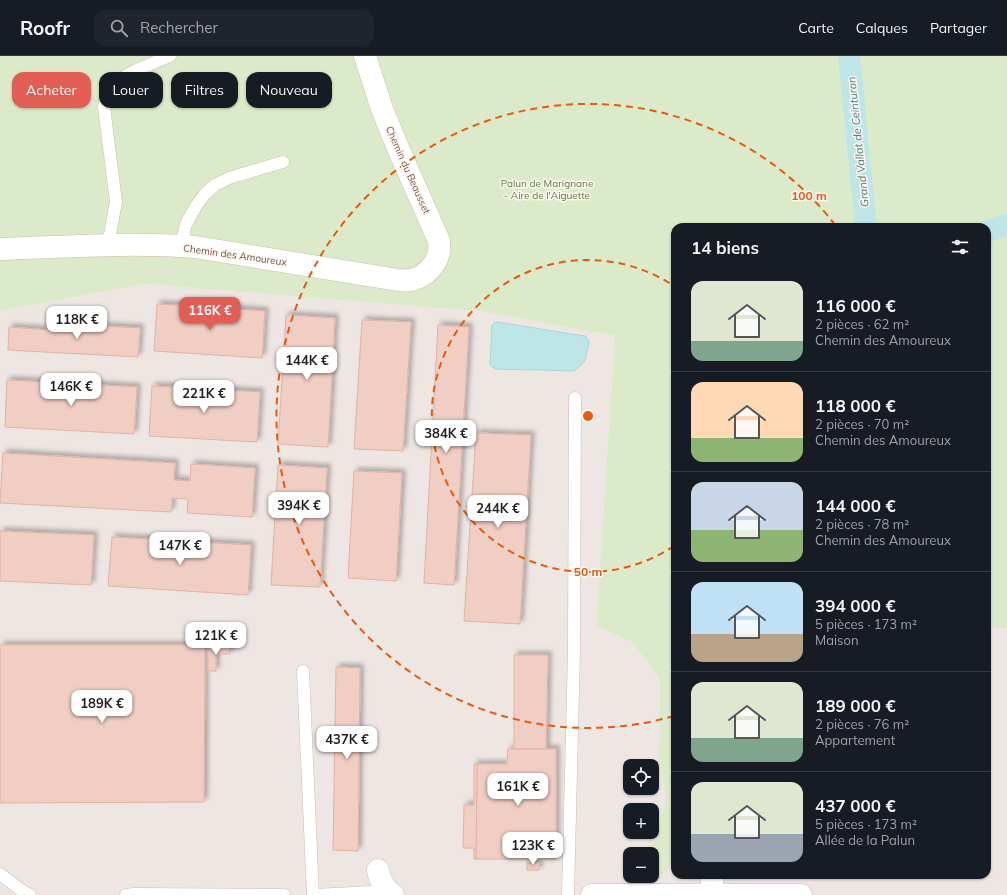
<!DOCTYPE html>
<html lang="fr">
<head>
<meta charset="utf-8">
<style>
	:root { --surface:#171b24; --page:#20242c; --text:#f1f3f6; --muted:#9ea1a6; --line:#363941; --accent:#e25d54 }
	body { margin:0; font-family:Mulish,sans-serif; background:var(--page); color:var(--text); height:100vh; display:flex; flex-direction:column; font-size:15px; white-space:nowrap }
	* { box-sizing:border-box; margin:0 }
	p { font-size:13px; color:var(--muted) }
	.icon { flex:none; width:22px; height:22px; fill:none; stroke:currentColor; stroke-width:2; stroke-linecap:round; stroke-linejoin:round }
	.map { position:relative; flex:1; overflow:hidden }
	.sheet { position:absolute; left:671px; top:167px; width:320px; height:656px; display:flex; flex-direction:column; background:var(--surface); border-radius:12px; box-shadow:0 1px 3px #0004 }
	.sheet>* { flex:none }
	.hud { position:absolute; left:12px; top:16px; width:380px; height:36px; display:flex; gap:8px }
	.fabs { position:absolute; left:623px; top:703px; display:grid; gap:8px }
	.fabs a { display:grid; place-items:center; width:36px; height:36px; border-radius:8px; background:var(--surface); box-shadow:0 1px 3px #0004; font-size:20px }
	.price { position:absolute; translate:-50% -34px; padding:0 9px; border-radius:8px; background:#fff; color:#222; font-size:13px; line-height:26px; filter:drop-shadow(0 1px 2px #0008) }
	.price::after { content:''; position:absolute; left:50%; top:24px; width:12px; height:9px; margin-left:-6px; background:inherit; clip-path:polygon(0 0,100% 0,50% 100%) }
	.price.selected { background:var(--accent); color:#fff }
	ul { padding:0; list-style:none }
	li { display:flex; align-items:center; gap:12px; height:100px; padding:0 20px }
	li+li { border-top:1px solid var(--line) }
	li span { display:grid; place-items:center; flex:none; width:112px; height:80px; border-radius:12px; color:#555 }
	li>.icon { margin-inline-start:auto }
	span .icon { width:48px; height:48px; fill:#fffc; stroke-width:1 }
	li b { font-size:17px }
	h2 { display:flex; justify-content:space-between; align-items:center; height:48px; padding:0 20px; font-size:17px }
	.chip { padding:0 14px; border-radius:12px; background:var(--surface); box-shadow:0 1px 3px #0004; font-size:14px; line-height:36px }
	.chip.selected { background:var(--accent); color:#fff }
	header { display:flex; align-items:center; gap:24px; box-sizing:border-box; height:56px; padding:0 20px; background:var(--surface); border-bottom:1px solid var(--line) }
	header strong { font-size:19px }
	nav { display:flex; gap:22px; margin-inline-start:auto; font-size:14px }
	.search { width:280px; height:36px; background:var(--page); display:flex; align-items:center; gap:10px; box-sizing:border-box; padding:0 14px; border-radius:12px; color:var(--muted); font-size:15px }
	.map>svg:first-child { display:block }
	.industrial { fill:#eee6e3; fill-rule:evenodd }
	.green { fill:#dbeac8 }
	.water { fill:#bfe6e6; stroke:#a5d8d8 }
	.lines { fill:none; stroke-linecap:round; stroke-linejoin:round }
	.canal { stroke:#bfe6e6; stroke-width:22 }
	.building { fill:#f1cec3; stroke:#e3b2a3; filter:url(#shadow) }
	.service-casing { stroke:#d1bbb2; stroke-width:13 }
	.minor-casing { stroke:#d1bbb2; stroke-width:23 }
	.service { stroke:#fff; stroke-width:12 }
	.minor { stroke:#fff; stroke-width:22 }
	.ring { fill:none; stroke:#e8590c; stroke-width:2; stroke-dasharray:7 5 }
	.labels { text-anchor:middle; dominant-baseline:central; stroke-width:3; stroke-linejoin:round; paint-order:stroke }
	.street-label { font-size:10px; fill:#77564d; stroke:#fff7f1 }
	.park-label { font-size:10px; fill:#5a7742; stroke:#fff7f1 }
	.water-label { font-size:11px; font-style:italic; fill:#417b7c; stroke:#fff7f1 }
	.centre { fill:#e8590c; stroke:#fff7f1; stroke-width:2 }
	.ring-label { font-size:12px; text-anchor:middle; font-weight:bold; fill:#e8590c; stroke:#fff7f1; stroke-width:3; stroke-linejoin:round; paint-order:stroke }
</style>
</head>
<body>
<header>
<strong>Roofr</strong>
<div class="search"><svg class="icon" aria-label="search" viewBox="0 0 24 24"><circle cx="10" cy="10" r="6"/><path d="M15 15l6 6"/></svg>Rechercher</div>
<nav><a>Carte</a><a>Calques</a><a>Partager</a></nav>
</header>
<div class="map">
<svg width="1007" height="839" viewBox="0 0 1007 839">
	<defs>
		<filter id="shadow"><feDropShadow dx="3.5" dy="-3.5" stdDeviation="2" flood-color="#0004"/></filter>
	</defs>
	<rect width="100%" height="100%" fill="#fcf3eb"/>
	<!-- industrial -->
	<path class="industrial" d="M145 228 485 256 615 280 596 570 633 587 660 623 659 702 666 742 663 754 675 755V819H987V572H1007V839H0V255ZM630 710H652V732H630ZM630 754H652V776H630ZM630 798H652V820H630Z"/>
	<!-- green -->
	<path class="green" d="M0 0H1007V572H987V171H675V751L674 800C671 808 666 819 657 821 650 824 634 823 625 824L630 819V820H652V798H636L637 794 655 787 666 742 659 702 660 623 633 587 596 570 615 280 485 256 145 228 0 255Z"/>
	<!-- water -->
	<path class="water" d="M497 266 585 280 588 283 589 286 585 305 579 311 574 315 496 313 491 310 490 307 492 269 494 267Z"/>
	<g class="lines">
		<!-- canal -->
		<g class="canal">
			<path d="M849 0 866 171"/>
			<path d="M987 175 1007 169"/>
		</g>
	</g>
	<!-- building -->
	<g class="building">
		<path d="M157 248 265 255 262 302 154 295Z"/>
		<path d="M286 259 335 262 328 391 278 388Z"/>
		<path d="M362 264 411 266 403 395 354 393Z"/>
		<path d="M45 267 140 272 138 301 8 294 9 271 47 274Z"/>
		<path d="M438 269 469 271 454 529 424 527Z"/>
		<path d="M7 324 137 331 134 378 5 371Z"/>
		<path d="M152 330 260 336 257 386 149 380Z"/>
		<path d="M476 377 531 379 520 568 464 565Z"/>
		<path d="M3 397 175 407 174 424 190 425 191 408 255 412 252 461 187 457 188 443 172 442 171 456 0 447Z"/>
		<path d="M278 409 327 412 320 531 271 529Z"/>
		<path d="M354 415 402 417 396 525 348 522Z"/>
		<path d="M0 475 94 479 91 529 0 525Z"/>
		<path d="M112 481 251 489 248 539 108 530Z"/>
		<path d="M0 589H205L204 746 0 747Z"/>
		<path d="M208 590H229L230 598H216V615H208Z"/>
		<path d="M514 599H548L546 693H514Z"/>
		<path d="M336 611 360 612 358 795 333 794Z"/>
		<path d="M508 693H556V803H476L477 708H507Z"/>
		<path d="M474 708H477L476 803H474V792H463L464 749H474Z"/>
		<rect x="527" y="807" width="12" height="7"/>
	</g>
	<g class="lines">
		<defs>
			<g id="service">
				<path d="M108 189 116 146 104 51C105 47 105 42 106 38 113 21 153 7 170 0"/>
				<path d="M181 190 186 168 196 150 205 138 215 129 229 122 283 106"/>
				<path d="M303 615 313 839"/>
				<path d="M0 818 21 834 30 839"/>
				<path d="M126 839 134 838 284 839"/>
				<path d="M317 839 388 835"/>
				<path d="M568 839 574 594 575 342"/>
			</g>
			<g id="minor">
				<path d="M0 193C65 191 130 186 195 191L398 224C403 224 407 225 411 224 425 221 437 209 439 195 440 192 439 189 439 185L398 92 382 53 365 0"/>
				<path d="M378 814C380 825 384 833 393 839"/>
				<path d="M592 839H801"/>
				<path d="M712 839V819"/>
			</g>
		</defs>
		<!-- service casing -->
		<use href="#service" class="service-casing"/>
		<!-- minor casing -->
		<use href="#minor" class="minor-casing"/>
		<!-- service -->
		<use href="#service" class="service"/>
		<!-- minor -->
		<use href="#minor" class="minor"/>
	</g>
	<!-- distance rings -->
	<g class="ring">
		<path d="M674 490A156 156 0 1 1 674 230"/>
		<path d="M674 660A312 312 0 1 1 836 170"/>
	</g>
	<g class="labels">
		<!-- street labels -->
		<g class="street-label">
			<text transform="translate(408 114) rotate(66)">Chemin du Beausset</text>
			<text transform="translate(235 199) rotate(8)">Chemin des Amoureux</text>
		</g>
		<!-- park labels -->
		<g class="park-label">
			<text x="547" y="127">Palun de Marignane<tspan x="547" dy="12">- Aire de l'Aiguette</tspan></text>
		</g>
		<!-- water labels -->
		<g class="water-label">
			<text transform="translate(858 86) rotate(-96)">Grand Vallat de Ceinturon</text>
		</g>
	</g>
	<circle cx="588" cy="360" r="6" class="centre"/>
	<g class="ring-label">
		<text x="809" y="144">100 m</text>
		<text x="588" y="520">50 m</text>
	</g>
</svg>
<div class="fabs">
<a><svg class="icon" aria-label="locate" viewBox="0 0 24 24"><circle cx="12" cy="12" r="6"/><path d="M12 2v4M12 18v4M2 12h4M18 12h4"/></svg></a>
<a>+</a>
<a>−</a>
</div>
<b class="price selected" style="left:210px;top:275px">116K €</b>
<b class="price" style="left:77px;top:284px">118K €</b>
<b class="price" style="left:307px;top:325px">144K €</b>
<b class="price" style="left:71px;top:351px">146K €</b>
<b class="price" style="left:204px;top:358px">221K €</b>
<b class="price" style="left:446px;top:398px">384K €</b>
<b class="price" style="left:299px;top:470px">394K €</b>
<b class="price" style="left:498px;top:473px">244K €</b>
<b class="price" style="left:180px;top:510px">147K €</b>
<b class="price" style="left:216px;top:600px">121K €</b>
<b class="price" style="left:102px;top:668px">189K €</b>
<b class="price" style="left:347px;top:704px">437K €</b>
<b class="price" style="left:518px;top:751px">161K €</b>
<b class="price" style="left:533px;top:810px">123K €</b>
<div class="hud">
<a class="chip selected">Acheter</a>
<a class="chip">Louer</a>
<a class="chip">Filtres</a>
<a class="chip">Nouveau</a>
</div>
<section class="sheet">
<h2>14 biens<svg class="icon" aria-label="filters" viewBox="0 0 24 24"><path d="M4 7h16M4 17h16"/><circle cx="9" cy="7" r="2"/><circle cx="15" cy="17" r="2"/></svg></h2>
<ul>
<li><span style="background:linear-gradient(#dfe7d0 75%,#7fa58c 0)"><svg class="icon" aria-label="home" viewBox="0 0 24 24"><path d="M3 11l9-7 9 7M6 9v11h12V9"/></svg></span><div><b>116 000 €</b><p>2 pièces · 62 m²</p><p>Chemin des Amoureux</p></div></li>
<li><span style="background:linear-gradient(#ffd9b3 70%,#8fb573 0)"><svg class="icon" aria-label="home" viewBox="0 0 24 24"><path d="M3 11l9-7 9 7M6 9v11h12V9"/></svg></span><div><b>118 000 €</b><p>2 pièces · 70 m²</p><p>Chemin des Amoureux</p></div></li>
<li><span style="background:linear-gradient(#c9d6e8 60%,#8fb573 0)"><svg class="icon" aria-label="home" viewBox="0 0 24 24"><path d="M3 11l9-7 9 7M6 9v11h12V9"/></svg></span><div><b>144 000 €</b><p>2 pièces · 78 m²</p><p>Chemin des Amoureux</p></div></li>
<li><span style="background:linear-gradient(#bfe0f5 65%,#b9a48a 0)"><svg class="icon" aria-label="home" viewBox="0 0 24 24"><path d="M3 11l9-7 9 7M6 9v11h12V9"/></svg></span><div><b>394 000 €</b><p>5 pièces · 173 m²</p><p>Maison</p></div></li>
<li><span style="background:linear-gradient(#dfe7d0 70%,#7fa58c 0)"><svg class="icon" aria-label="home" viewBox="0 0 24 24"><path d="M3 11l9-7 9 7M6 9v11h12V9"/></svg></span><div><b>189 000 €</b><p>2 pièces · 76 m²</p><p>Appartement</p></div></li>
<li><span style="background:linear-gradient(#dfe7d0 65%,#9aa5b1 0)"><svg class="icon" aria-label="home" viewBox="0 0 24 24"><path d="M3 11l9-7 9 7M6 9v11h12V9"/></svg></span><div><b>437 000 €</b><p>5 pièces · 173 m²</p><p>Allée de la Palun</p></div></li>
</ul>
</section>
</div>
</body>
</html>
